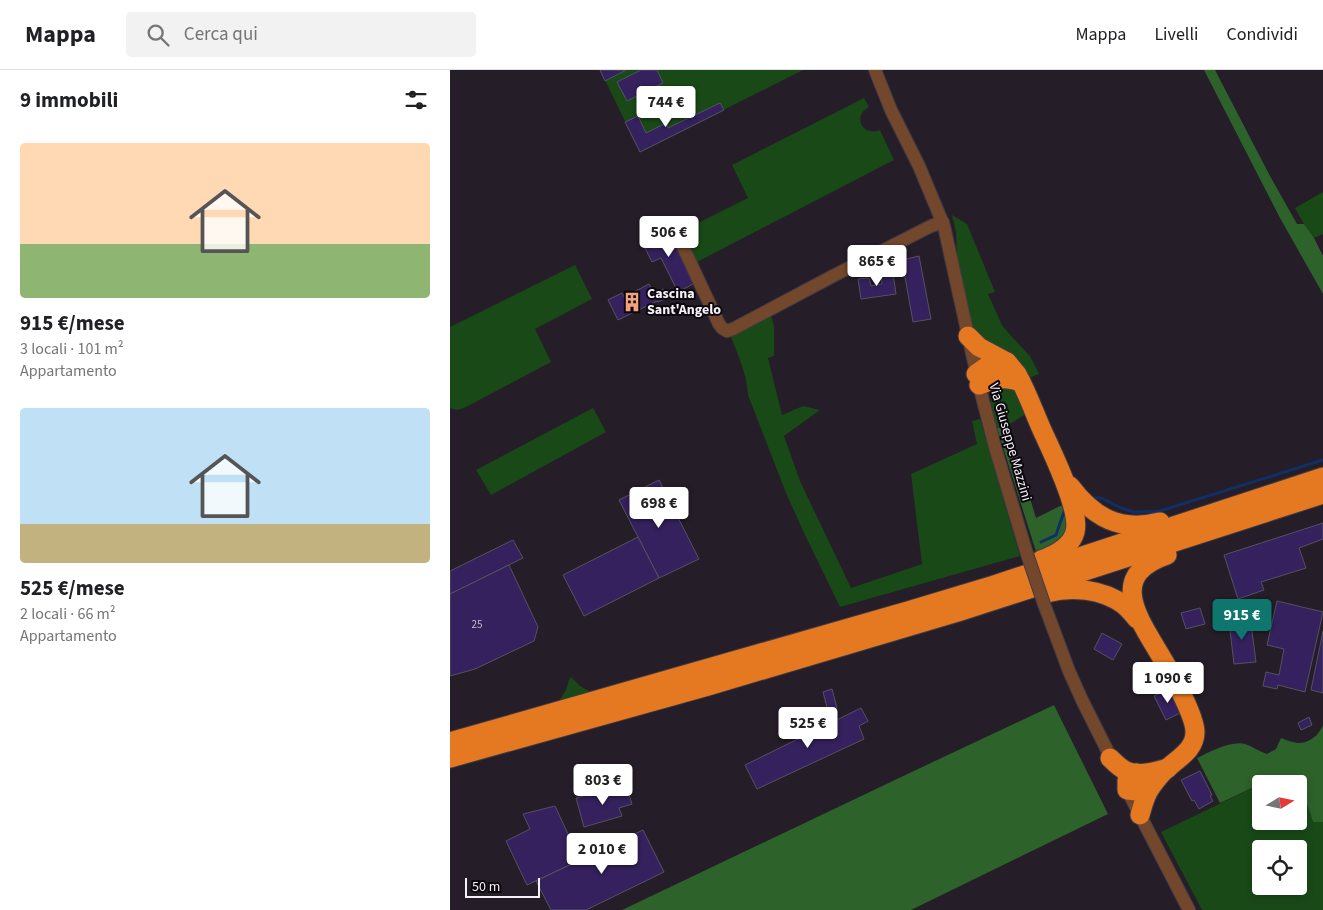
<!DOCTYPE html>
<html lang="it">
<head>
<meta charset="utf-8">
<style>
	:root { --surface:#fff; --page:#f2f2f2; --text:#202124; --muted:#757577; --line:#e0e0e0; --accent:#0f766e }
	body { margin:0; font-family:"Source Sans 3",sans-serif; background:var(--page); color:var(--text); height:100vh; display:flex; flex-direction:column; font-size:19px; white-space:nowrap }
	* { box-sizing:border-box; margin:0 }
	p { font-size:16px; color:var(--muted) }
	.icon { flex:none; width:28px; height:28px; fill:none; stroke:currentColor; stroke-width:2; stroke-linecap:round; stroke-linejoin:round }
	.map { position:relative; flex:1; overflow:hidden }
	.side { display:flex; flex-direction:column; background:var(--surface); width:450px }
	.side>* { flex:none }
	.needle { width:32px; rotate:80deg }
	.controls { position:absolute; left:802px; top:705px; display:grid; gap:10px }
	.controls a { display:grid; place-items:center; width:55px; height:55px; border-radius:5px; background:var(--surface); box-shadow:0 2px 8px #0003; font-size:25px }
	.scale { position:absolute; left:15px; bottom:12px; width:75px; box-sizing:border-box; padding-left:5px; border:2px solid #f7f1f9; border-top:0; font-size:14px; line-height:18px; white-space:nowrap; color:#f7f1f9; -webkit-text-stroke:4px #0c080d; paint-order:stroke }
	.price { position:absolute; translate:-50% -42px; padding:0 11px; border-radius:5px; background:#fff; color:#222; font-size:16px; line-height:32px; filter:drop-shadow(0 1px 2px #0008) }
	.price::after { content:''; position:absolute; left:50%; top:30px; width:15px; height:11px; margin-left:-8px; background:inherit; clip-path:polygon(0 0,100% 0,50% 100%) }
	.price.on { background:var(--accent); color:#fff }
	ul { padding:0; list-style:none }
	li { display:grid; align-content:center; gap:10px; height:265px; padding:0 20px }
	li span { display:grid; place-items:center; height:155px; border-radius:5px; color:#555 }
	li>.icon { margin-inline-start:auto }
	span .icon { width:90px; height:90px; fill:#fffc; stroke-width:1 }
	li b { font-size:21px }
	h2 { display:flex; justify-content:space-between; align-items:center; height:60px; padding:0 20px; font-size:21px }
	header { display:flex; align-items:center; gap:30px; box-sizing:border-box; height:70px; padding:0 25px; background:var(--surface); border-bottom:1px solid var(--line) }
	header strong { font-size:24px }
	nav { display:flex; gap:28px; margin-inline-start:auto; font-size:18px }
	.search { width:350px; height:45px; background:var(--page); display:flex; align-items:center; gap:12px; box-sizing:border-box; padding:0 18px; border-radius:5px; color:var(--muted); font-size:19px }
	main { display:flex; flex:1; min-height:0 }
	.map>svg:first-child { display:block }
	.green { fill:#194917; fill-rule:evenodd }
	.forest { fill:#2d622b }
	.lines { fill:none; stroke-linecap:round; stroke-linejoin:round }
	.stream { stroke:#102f65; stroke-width:3 }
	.building { fill:#34215d; stroke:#545261 }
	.minor-casing { stroke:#423b45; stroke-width:14 }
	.highway-casing { stroke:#423b45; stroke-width:21 }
	.minor { stroke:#73472b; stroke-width:12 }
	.highway { stroke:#e57921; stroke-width:19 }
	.minor-bridge-casing { stroke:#423b45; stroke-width:14; stroke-linecap:butt }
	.minor-bridge { stroke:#73472b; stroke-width:12 }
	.labels { text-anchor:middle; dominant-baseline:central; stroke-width:4; stroke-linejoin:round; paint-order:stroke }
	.number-label { font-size:11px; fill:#c6bdd2 }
	.poi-label { font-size:14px; font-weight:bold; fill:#f7f1f9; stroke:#0c080d; text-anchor:start }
	.street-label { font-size:14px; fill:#f7f1f9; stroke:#0c080d }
</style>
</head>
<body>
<header>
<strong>Mappa</strong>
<div class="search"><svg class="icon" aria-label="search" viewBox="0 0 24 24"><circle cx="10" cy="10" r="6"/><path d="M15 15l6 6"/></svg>Cerca qui</div>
<nav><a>Mappa</a><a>Livelli</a><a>Condividi</a></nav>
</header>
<main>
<section class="side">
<h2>9 immobili<svg class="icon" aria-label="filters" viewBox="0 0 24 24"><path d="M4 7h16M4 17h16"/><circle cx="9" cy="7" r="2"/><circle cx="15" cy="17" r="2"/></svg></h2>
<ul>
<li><span style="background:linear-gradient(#ffd9b3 65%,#8fb573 0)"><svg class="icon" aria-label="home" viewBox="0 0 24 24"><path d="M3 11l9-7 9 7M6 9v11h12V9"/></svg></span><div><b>915 €/mese</b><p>3 locali · 101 m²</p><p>Appartamento</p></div></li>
<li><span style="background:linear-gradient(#bfe0f5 75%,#c2b280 0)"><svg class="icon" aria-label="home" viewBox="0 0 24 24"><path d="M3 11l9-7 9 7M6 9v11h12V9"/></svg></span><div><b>525 €/mese</b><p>2 locali · 66 m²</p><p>Appartamento</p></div></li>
</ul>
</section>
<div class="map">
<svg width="873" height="840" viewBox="0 0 873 840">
	<rect width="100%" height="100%" fill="#251d28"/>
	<!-- green -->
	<g class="green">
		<path d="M150 0H353L190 82Z"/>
		<path d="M414 28 419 37C402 46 412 67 430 60L444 90 247 192 232 161 298 128 282 95Z"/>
		<path d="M873 122V164L864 168 854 154 845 138Z"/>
		<path d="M502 145 517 154 545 222 538 224 552 255 562 267 580 286 589 304 576 309 525 263 521 252 507 188 506 162Z"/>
		<path d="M125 195 142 229 85 259 101 292 14 338 7 340 0 338V257Z"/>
		<path d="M321 246 324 256V286L318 288 332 345 353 336 370 340 334 366 350 411 401 518 472 494 461 404 527 374 522 351 530 349 570 486 390 537 355 465 336 423 298 325C297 305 288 285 281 267Z"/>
		<path d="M551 315 562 318 567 322 576 344 558 355 547 358C543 344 534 324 551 315Z"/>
		<path d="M143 338 156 362 41 425 26 400Z"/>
		<path d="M120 607 122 608 130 616 141 622 110 632 109 631 116 620Z"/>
		<path d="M821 709H839L844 714H811V751H849V718L853 722 863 752H873V840H752L711 762ZM811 779H849V816H811Z"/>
	</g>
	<!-- forest -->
	<g class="forest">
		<path d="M754 0H765L820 106 847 154H854L864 168 873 186V224L830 148Z"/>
		<path d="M558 355 586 448 610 436 616 434 617 468 588 488 547 358Z"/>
		<path d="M604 635 658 744 461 840H172L468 699Z"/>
		<path d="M873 655V752H863L853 722 849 718V714H844L839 709H821L770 733 747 688C759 682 782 670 795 674 802 676 808 681 817 684L826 679 831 668C836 670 842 672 847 673 859 674 869 665 873 655Z"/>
	</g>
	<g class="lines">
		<!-- stream -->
		<g class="stream">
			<path d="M640 428H651L671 438 684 442 710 441 873 390"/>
			<path d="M591 472 606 465 615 439"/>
		</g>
	</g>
	<!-- building -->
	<g class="building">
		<path d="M150 0H176L155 11Z"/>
		<path d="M191 0H207L213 13 177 31 167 12Z"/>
		<path d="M270 33 274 40 190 82 175 52 188 46 196 63 216 53 218 58Z"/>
		<path d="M217 157 245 213 228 222 211 188 202 192 191 170Z"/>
		<path d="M469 186 481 249 463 252 452 190Z"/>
		<path d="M443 203 446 224 411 229 408 209 419 208 421 216 432 214 431 205Z"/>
		<path d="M199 214 204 224 213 219 217 228 208 232 207 231 168 250 158 230 172 223 174 227Z"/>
		<path d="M209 410 249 489 209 508 169 430Z"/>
		<path d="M873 453V469L849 478 856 498 811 512 814 520 788 529 774 485Z"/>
		<path d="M188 467 209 508 134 546 113 505Z"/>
		<path d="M63 470 73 488 0 524V501Z"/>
		<path d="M59 495 88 557 84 571 25 599 0 606V524Z"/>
		<path d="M827 531 873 542 855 622 828 615 827 619 813 616 816 602 829 605 834 579 817 575Z"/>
		<path d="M750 538 755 554 736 559 731 543Z"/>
		<path d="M800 546 806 592 784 594 779 552 787 551 786 547Z"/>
		<path d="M873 561V623L861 620Z"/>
		<path d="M652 563 672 574 663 590 644 579Z"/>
		<path d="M720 618 732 642 716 650 704 626Z"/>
		<path d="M382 619 387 638 378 641 373 622Z"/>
		<path d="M411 638 418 651 409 656 414 669 307 719 295 695Z"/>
		<path d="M859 647 862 655 851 660 848 653Z"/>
		<path d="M750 701 762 725 760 726 763 731 749 739 744 730 742 731 731 710Z"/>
		<path d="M170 716 172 722 178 721 182 734 169 738 172 746 134 757 126 728Z"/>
		<path d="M105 736 130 790 77 815 56 771 80 759 73 744Z"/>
		<path d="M193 760 214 802 136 840H101L86 811Z"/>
	</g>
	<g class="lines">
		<defs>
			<g id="minor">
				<path d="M425 0 441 40 469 96 494 156 529 315 545 377 577 484"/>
				<path d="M227 164 269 254 272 258 277 261 283 259 381 207 481 156 493 152"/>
				<path d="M594 534 619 601 632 630 664 694"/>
				<path d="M675 716 739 840"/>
			</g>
			<g id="highway">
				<path d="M518 266 529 277 557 292 567 304C577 322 584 342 592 360 602 382 631 440 625 462 621 477 605 485 591 490"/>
				<path d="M526 304 540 294 557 292"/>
				<path d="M529 315C545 309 554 306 571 312"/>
				<path d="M620 416C644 448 670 462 710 452"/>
				<path d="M597 523C621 516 653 519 674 535 679 539 683 544 687 549"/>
				<path d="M0 672 458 541 544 515 873 407"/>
				<path d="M0 688 258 616 508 542 873 424"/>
				<path d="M660 688C665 693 670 698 676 701 689 707 706 701 718 698"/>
				<path d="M687 703 681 706 677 710V720L687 721 700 718"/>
				<path d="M690 745C693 735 695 725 701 717 706 710 712 702 719 697 730 687 745 679 745 662 745 645 719 599 709 583 687 546 658 505 717 485"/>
			</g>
		</defs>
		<!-- minor casing -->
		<use href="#minor" class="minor-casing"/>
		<!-- highway casing -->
		<use href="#highway" class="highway-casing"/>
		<!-- minor -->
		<use href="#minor" class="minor"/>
		<!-- highway -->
		<use href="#highway" class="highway"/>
		<defs>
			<path id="minor-bridge" d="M577 484 594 534"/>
		</defs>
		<!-- minor-bridge casing -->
		<use href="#minor-bridge" class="minor-bridge-casing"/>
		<!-- minor-bridge -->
		<use href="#minor-bridge" class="minor-bridge"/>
	</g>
	<!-- icons -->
	<defs>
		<symbol id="building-bare" viewBox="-9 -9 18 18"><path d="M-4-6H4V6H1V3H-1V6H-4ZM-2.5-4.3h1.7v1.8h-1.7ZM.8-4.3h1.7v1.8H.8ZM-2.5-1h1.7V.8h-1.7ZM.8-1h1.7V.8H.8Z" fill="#f1a17d" stroke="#0c080d" stroke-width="2.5" paint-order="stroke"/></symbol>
	</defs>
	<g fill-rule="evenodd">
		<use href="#building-bare" x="168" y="218" width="28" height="28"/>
	</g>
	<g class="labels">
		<!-- number labels -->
		<g class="number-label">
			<text x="27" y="554">25</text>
		</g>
		<!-- poi labels -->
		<g class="poi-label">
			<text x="197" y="224">Cascina<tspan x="197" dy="16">Sant'Angelo</tspan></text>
		</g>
		<!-- street labels -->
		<g class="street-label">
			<text transform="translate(560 372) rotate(74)">Via Giuseppe Mazzini</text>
		</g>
	</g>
</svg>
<div class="controls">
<a><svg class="needle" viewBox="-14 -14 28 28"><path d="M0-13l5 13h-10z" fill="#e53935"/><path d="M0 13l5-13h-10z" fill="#757577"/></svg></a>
<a><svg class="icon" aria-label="locate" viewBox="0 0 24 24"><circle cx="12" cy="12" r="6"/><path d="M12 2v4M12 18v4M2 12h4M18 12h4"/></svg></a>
</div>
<div class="scale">50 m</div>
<b class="price" style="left:216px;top:58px">744 €</b>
<b class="price" style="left:219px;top:188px">506 €</b>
<b class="price" style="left:427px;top:217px">865 €</b>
<b class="price" style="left:209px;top:459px">698 €</b>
<b class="price on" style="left:792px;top:571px">915 €</b>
<b class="price" style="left:718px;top:634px">1 090 €</b>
<b class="price" style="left:358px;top:679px">525 €</b>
<b class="price" style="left:153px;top:736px">803 €</b>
<b class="price" style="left:152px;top:805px">2 010 €</b>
</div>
</main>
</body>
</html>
